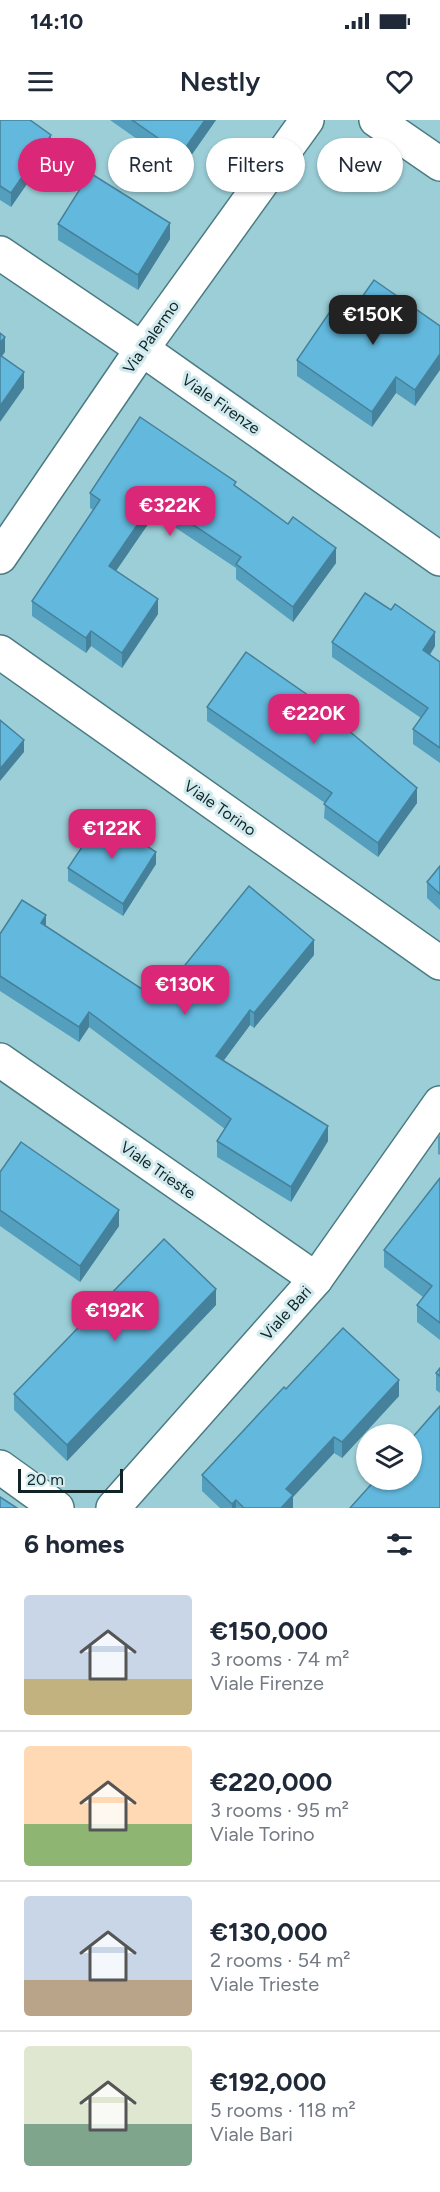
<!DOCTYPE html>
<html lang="en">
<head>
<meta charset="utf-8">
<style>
	:root { --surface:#fff; --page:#f6f6f7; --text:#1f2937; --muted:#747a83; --line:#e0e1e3; --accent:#db2777 }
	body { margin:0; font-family:Figtree,sans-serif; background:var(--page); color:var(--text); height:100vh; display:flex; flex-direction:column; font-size:22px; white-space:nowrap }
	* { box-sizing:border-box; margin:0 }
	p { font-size:20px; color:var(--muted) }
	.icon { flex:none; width:33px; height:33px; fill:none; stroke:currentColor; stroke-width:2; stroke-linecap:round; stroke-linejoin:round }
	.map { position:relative; height:1388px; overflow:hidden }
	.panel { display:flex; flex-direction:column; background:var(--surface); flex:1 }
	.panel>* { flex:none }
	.hud { position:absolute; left:18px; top:18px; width:405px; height:54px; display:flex; gap:12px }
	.fabs { position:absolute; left:356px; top:1304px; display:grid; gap:12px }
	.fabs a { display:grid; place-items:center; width:66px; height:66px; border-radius:50%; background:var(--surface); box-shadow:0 2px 4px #0004; font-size:30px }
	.scale { position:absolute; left:18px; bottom:15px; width:105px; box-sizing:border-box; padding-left:6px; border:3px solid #102427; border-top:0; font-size:16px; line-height:21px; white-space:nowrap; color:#102427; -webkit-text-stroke:4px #d1eaee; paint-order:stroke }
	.price { position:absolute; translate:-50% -51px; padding:0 14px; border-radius:12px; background:var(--accent); color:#fff; font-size:20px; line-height:39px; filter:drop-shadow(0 2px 3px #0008) }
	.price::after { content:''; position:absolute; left:50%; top:36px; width:18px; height:14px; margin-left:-9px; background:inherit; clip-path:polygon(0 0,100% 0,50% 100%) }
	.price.active { background:#222; color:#fff }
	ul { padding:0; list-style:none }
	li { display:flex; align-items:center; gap:18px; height:150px; padding:0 24px }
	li+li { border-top:2px solid var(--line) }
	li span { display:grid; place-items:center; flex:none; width:168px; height:120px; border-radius:6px; color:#555 }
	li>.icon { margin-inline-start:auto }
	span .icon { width:72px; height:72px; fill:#fffc; stroke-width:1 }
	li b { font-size:26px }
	h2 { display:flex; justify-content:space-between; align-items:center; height:72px; padding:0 24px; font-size:26px }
	.chip { padding:0 21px; border-radius:27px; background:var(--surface); box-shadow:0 2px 4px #0004; font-size:21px; line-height:54px }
	.chip.active { background:var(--accent); color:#fff }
	.status { display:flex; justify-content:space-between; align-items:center; height:42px; padding:0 30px; background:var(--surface); direction:ltr }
	.status svg { height:16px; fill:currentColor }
	header { display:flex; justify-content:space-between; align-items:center; height:78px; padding:0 24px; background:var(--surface); font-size:27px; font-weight:600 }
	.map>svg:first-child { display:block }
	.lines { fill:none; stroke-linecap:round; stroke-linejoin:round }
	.minor-casing { stroke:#4b7b82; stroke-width:36 }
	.minor { stroke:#fff; stroke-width:33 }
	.wall { fill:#549ebe }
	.shaded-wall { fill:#45819b }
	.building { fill:#62b8dd; stroke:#45819b; stroke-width:1.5 }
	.labels { text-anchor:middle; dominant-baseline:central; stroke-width:6; stroke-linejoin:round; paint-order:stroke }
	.street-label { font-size:16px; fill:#102427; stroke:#d1eaee }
</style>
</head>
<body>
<div class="status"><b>14:10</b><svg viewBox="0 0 49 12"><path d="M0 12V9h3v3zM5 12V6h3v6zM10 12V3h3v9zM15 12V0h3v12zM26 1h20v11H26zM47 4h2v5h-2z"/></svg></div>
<header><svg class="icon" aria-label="menu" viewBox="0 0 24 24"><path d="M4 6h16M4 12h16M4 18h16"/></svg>Nestly<svg class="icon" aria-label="heart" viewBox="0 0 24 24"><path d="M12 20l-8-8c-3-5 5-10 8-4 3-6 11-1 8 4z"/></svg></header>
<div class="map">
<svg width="440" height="1388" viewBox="0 0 440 1388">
	<rect width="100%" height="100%" fill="#9cced7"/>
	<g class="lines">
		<defs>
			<g id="minor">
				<path d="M376 0 440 44"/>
				<path d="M0 133 142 229 440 439"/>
				<path d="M0 437 142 229 307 0"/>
				<path d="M0 532 440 843"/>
				<path d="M0 940 316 1159"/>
				<path d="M0 1347 57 1388"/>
				<path d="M113 1388 316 1159 440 983"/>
			</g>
		</defs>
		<!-- minor casing -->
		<use href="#minor" class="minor-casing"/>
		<!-- minor -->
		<use href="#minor" class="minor"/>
	</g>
	<!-- wall -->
	<g class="wall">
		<path d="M0 0 51 29 11 87 0 80Z"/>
		<path d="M110 0H216L181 50Z"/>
		<path d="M58 104 170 119 138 170 58 120Z"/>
		<path d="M355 187 440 206 415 286 396 273 372 307 297 256V240Z"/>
		<path d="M236 366 336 443 293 502 236 459V448L155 394 116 451 158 494 122 548 91 526 86 533 32 496V481L93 390 90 388V373Z"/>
		<path d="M332 522 435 526 430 535 440 542V643L413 624V609L421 598 332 537Z"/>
		<path d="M207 587 345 607 417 683 378 737 324 698 325 683 207 601Z"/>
		<path d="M156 744 123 796 68 761V748Z"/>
		<path d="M440 746V790L427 778V762Z"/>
		<path d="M46 806 154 877 164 871 314 835 254 908 250 905 223 941 328 1021 291 1082 217 1037V1021L225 1009 89 907 79 922 0 871V814Z"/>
		<path d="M440 1015V1035L438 1034V1017Z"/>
		<path d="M0 1052 119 1106 80 1162 0 1106Z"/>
		<path d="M440 1058V1220L417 1202V1185L423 1177 384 1147V1130Z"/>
		<path d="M216 1185 67 1341 14 1290V1274Z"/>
		<path d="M440 1248V1273L436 1270V1253Z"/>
		<path d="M286 1269 399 1276 342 1338 334 1333 293 1377V1388H220L202 1371V1355Z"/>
	</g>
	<!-- shaded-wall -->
	<g class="shaded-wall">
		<path d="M205 0H216L181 50V34Z"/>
		<path d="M51 15V29L11 87V73Z"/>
		<path d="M170 103V119L138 170V155Z"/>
		<path d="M5 217V232L0 239V223Z"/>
		<path d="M440 234V250L415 286V270Z"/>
		<path d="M24 252V268L0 302V286Z"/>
		<path d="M396 257V273L372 307V292Z"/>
		<path d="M155 379V394L109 461V446Z"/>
		<path d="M336 428V443L293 502V487Z"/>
		<path d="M158 479V494L122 548V533Z"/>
		<path d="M91 511V526L86 533V518Z"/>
		<path d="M435 512V526L423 545V530Z"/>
		<path d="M24 620V632L0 661V649Z"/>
		<path d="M417 668V683L378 737V723Z"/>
		<path d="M156 732V744L123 796V784Z"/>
		<path d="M46 795V810L41 803Z"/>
		<path d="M314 820V835L254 908V893Z"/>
		<path d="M250 890V905L216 951V936Z"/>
		<path d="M89 892V907L79 922V907Z"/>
		<path d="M328 1006V1021L291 1082V1067Z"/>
		<path d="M119 1090V1106L80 1162V1146Z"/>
		<path d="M216 1169V1185L67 1341V1325Z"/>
		<path d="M399 1260V1276L342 1338V1322Z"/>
		<path d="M334 1317V1333L293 1377V1388H281L286 1369Z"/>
		<path d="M236 1380V1388H232V1384Z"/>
	</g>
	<!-- building -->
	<g class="building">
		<path d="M0 0H30L51 15 11 73 0 66Z"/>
		<path d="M132 0H205L181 34Z"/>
		<path d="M90 53 170 103 138 155 58 104Z"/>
		<path d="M374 160 440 206V234L415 270 396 257 372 292 297 240 340 177 355 187Z"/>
		<path d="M0 213 5 217 0 223Z"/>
		<path d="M0 235 24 252 0 286Z"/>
		<path d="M140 297 236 362 234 365 288 404 293 397 336 428 293 487 236 444 241 437 155 379 109 446 158 479 122 533 91 511 86 518 32 481 100 380 90 373Z"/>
		<path d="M365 473 391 490 395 484 435 512 423 530 440 542V628L413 609 428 588 332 522Z"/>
		<path d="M246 532 345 601 342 605 417 668 378 723 324 684 332 673 207 587Z"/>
		<path d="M0 600 24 620 0 649Z"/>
		<path d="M102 697 156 732 123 784 68 748Z"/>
		<path d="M440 746V774L427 762Z"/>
		<path d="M249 766 314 820 254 893 250 890 216 936 328 1006 291 1067 217 1021 231 999 89 892 79 907 0 856V814L22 780 46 795 41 803 154 877 160 868 164 871Z"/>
		<path d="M21 1022 119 1090 80 1146 0 1090V1052Z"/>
		<path d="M440 1058V1203L417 1185 432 1166 384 1130Z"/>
		<path d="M164 1119 216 1169 67 1325 14 1274Z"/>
		<path d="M343 1208 399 1260 342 1322 334 1317 286 1369 293 1375 281 1388H244L236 1380 232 1384 202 1355 284 1267 286 1269Z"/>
		<path d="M440 1248V1256L436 1253Z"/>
		<path d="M440 1286V1388H350L376 1359H411V1319Z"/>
		<path d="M0 1377 17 1388H0Z"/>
	</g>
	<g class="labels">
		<!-- street labels -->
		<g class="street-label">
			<text transform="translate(151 217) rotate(-55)">Via Palermo</text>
			<text transform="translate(221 284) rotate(35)">Viale Firenze</text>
			<text transform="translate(220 688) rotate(35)">Viale Torino</text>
			<text transform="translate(158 1050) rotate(35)">Viale Trieste</text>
			<text transform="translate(286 1193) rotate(-48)">Viale Bari</text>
		</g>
	</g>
</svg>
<div class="fabs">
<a><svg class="icon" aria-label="layers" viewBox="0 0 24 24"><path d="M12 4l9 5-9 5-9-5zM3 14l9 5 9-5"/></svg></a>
</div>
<div class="scale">20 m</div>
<b class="price active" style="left:373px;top:226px">€150K</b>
<b class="price" style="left:170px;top:417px">€322K</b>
<b class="price" style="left:314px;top:625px">€220K</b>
<b class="price" style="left:112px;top:740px">€122K</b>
<b class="price" style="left:185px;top:896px">€130K</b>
<b class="price" style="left:115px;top:1222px">€192K</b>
<div class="hud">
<a class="chip active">Buy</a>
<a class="chip">Rent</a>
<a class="chip">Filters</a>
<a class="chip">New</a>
</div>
</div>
<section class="panel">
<h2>6 homes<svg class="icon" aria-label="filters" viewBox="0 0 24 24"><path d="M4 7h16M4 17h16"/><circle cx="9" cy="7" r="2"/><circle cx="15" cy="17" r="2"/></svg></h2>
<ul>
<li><span style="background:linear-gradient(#c9d6e8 70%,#c2b280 0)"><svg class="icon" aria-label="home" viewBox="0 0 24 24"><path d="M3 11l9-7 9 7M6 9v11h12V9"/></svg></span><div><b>€150,000</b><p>3 rooms · 74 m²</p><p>Viale Firenze</p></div></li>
<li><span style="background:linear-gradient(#ffd9b3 65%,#8fb573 0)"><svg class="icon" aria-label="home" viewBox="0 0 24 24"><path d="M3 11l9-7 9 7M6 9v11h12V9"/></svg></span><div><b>€220,000</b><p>3 rooms · 95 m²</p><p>Viale Torino</p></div></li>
<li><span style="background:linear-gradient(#c9d6e8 70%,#b9a48a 0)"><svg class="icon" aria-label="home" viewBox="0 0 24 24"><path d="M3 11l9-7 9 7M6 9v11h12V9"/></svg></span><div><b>€130,000</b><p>2 rooms · 54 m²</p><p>Viale Trieste</p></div></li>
<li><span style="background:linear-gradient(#dfe7d0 65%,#7fa58c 0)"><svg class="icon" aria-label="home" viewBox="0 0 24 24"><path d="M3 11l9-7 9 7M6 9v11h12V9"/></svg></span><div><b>€192,000</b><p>5 rooms · 118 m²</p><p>Viale Bari</p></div></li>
</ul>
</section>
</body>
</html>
